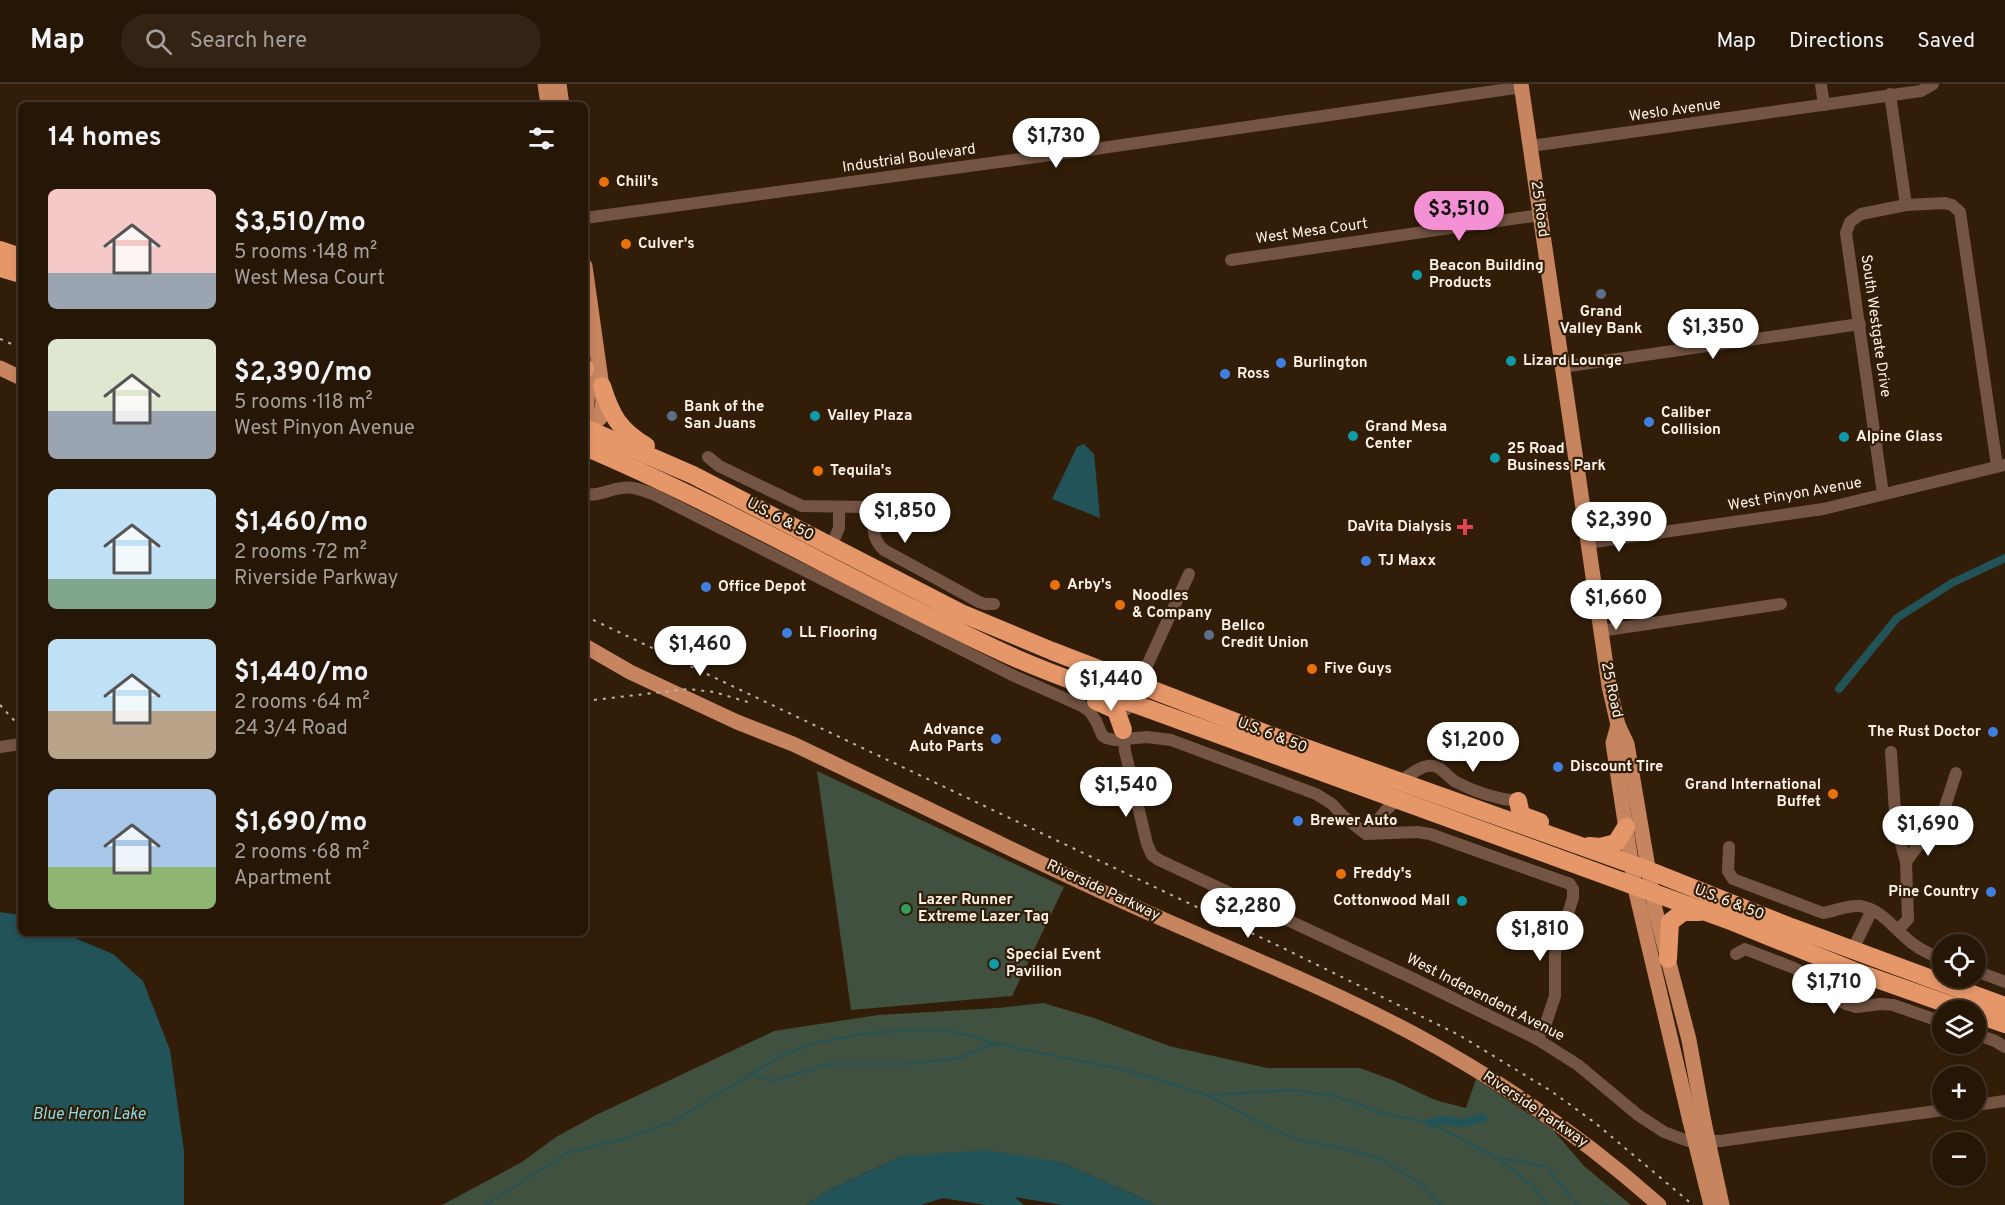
<!DOCTYPE html>
<html lang="en">
<head>
<meta charset="utf-8">
<style>
	:root { --surface:#261606; --page:#322314; --text:#f1f3f6; --muted:#a49f9b; --line:#423528; --accent:#f491d4 }
	body { margin:0; font-family:Overpass,sans-serif; background:var(--page); color:var(--text); height:100vh; display:flex; flex-direction:column; font-size:22px; white-space:nowrap }
	* { box-sizing:border-box; margin:0 }
	p { font-size:20px; color:var(--muted) }
	.icon { flex:none; width:33px; height:33px; fill:none; stroke:currentColor; stroke-width:2; stroke-linecap:round; stroke-linejoin:round }
	.map { position:relative; flex:1; overflow:hidden }
	.side { position:absolute; left:18px; top:18px; width:570px; height:834px; display:flex; flex-direction:column; background:var(--surface); border-radius:9px; box-shadow:0 3px 9px #0003,0 0 0 2px var(--line) }
	.side>* { flex:none }
	.tools { position:absolute; left:1932px; top:850px; display:grid; gap:12px }
	.tools a { display:grid; place-items:center; width:54px; height:54px; border-radius:50%; background:var(--surface); box-shadow:0 3px 9px #0003,0 0 0 2px var(--line); font-size:30px }
	.price { position:absolute; translate:-50% -51px; padding:0 14px; border-radius:21px; background:#fff; color:#222; font-size:20px; line-height:39px; filter:drop-shadow(0 2px 3px #0008) }
	.price::after { content:''; position:absolute; left:50%; top:36px; width:18px; height:14px; margin-left:-9px; background:inherit; clip-path:polygon(0 0,100% 0,50% 100%) }
	.price.current { background:var(--accent); color:#111 }
	ul { padding:0; list-style:none }
	li { display:flex; align-items:center; gap:18px; height:150px; padding:0 30px }
	li span { display:grid; place-items:center; flex:none; width:168px; height:120px; border-radius:9px; color:#555 }
	li>.icon { margin-inline-start:auto }
	span .icon { width:72px; height:72px; fill:#fffc; stroke-width:1 }
	li b { font-size:26px }
	h2 { display:flex; justify-content:space-between; align-items:center; height:72px; padding:0 30px; font-size:26px }
	header { display:flex; align-items:center; gap:36px; box-sizing:border-box; height:84px; padding:0 30px; background:var(--surface); border-bottom:2px solid var(--line) }
	header strong { font-size:28px }
	nav { display:flex; gap:33px; margin-inline-start:auto; font-size:21px }
	.search { width:420px; height:54px; background:var(--page); display:flex; align-items:center; gap:15px; box-sizing:border-box; padding:0 21px; border-radius:33px; color:var(--muted); font-size:22px }
	.map>svg:first-child { display:block }
	.green { fill:#40513f }
	.water { fill:#225359 }
	.lines { fill:none; stroke-linecap:round; stroke-linejoin:round }
	.stream { stroke:#225359; stroke-width:2 }
	.canal { stroke:#225359; stroke-width:8 }
	.minor { stroke:#745443; stroke-width:12 }
	.major { stroke:#c6845f; stroke-width:15 }
	.highway { stroke:#e6976a; stroke-width:18 }
	.rail { stroke:#c1b4a6; stroke-width:2; stroke-dasharray:3 6; stroke-linecap:butt }
	.major-bridge { stroke:#c6845f; stroke-width:15 }
	.food-dot { fill:#e8710a; stroke:#321e08; stroke-width:2 }
	.culture-dot { fill:#0f9aa8; stroke:#321e08; stroke-width:2 }
	.service-dot { fill:#5c6f8a; stroke:#321e08; stroke-width:2 }
	.shop-dot { fill:#3f7fe0; stroke:#321e08; stroke-width:2 }
	.health-dot { fill:#e0444e; stroke:#321e08; stroke-width:2 }
	.leisure-dot { fill:#2e9e5b; stroke:#321e08; stroke-width:2 }
	.labels { text-anchor:middle; dominant-baseline:central; stroke-width:4.5; stroke-linejoin:round; paint-order:stroke }
	.street-label { font-size:15px; fill:#fdf2e7; stroke:#321e08 }
	.poi-label { font-size:15px; font-weight:bold; fill:#fdf2e7; stroke:#321e08; text-anchor:start }
	.water-label { font-size:16px; font-style:italic; fill:#87dce6; stroke:#321e08 }
</style>
</head>
<body>
<header>
<strong>Map</strong>
<div class="search"><svg class="icon" aria-label="search" viewBox="0 0 24 24"><circle cx="10" cy="10" r="6"/><path d="M15 15l6 6"/></svg>Search here</div>
<nav><a>Map</a><a>Directions</a><a>Saved</a></nav>
</header>
<div class="map">
<svg width="2005" height="1121" viewBox="0 0 2005 1121">
	<rect width="100%" height="100%" fill="#321e08"/>
	<!-- green -->
	<g class="green">
		<path d="M817 687 1064 803 1012 912 851 926Z"/>
		<path d="M1043 919 1094 934 1169 962 1267 984H1360L1395 997 1435 1016 1466 1024 1476 995 1553 1046 1584 1082 1631 1121H1156L1061 1078 902 1072 829 1106 806 1121H442L522 1078 556 1053 596 1031 774 947 878 931 997 924Z"/>
	</g>
	<!-- water -->
	<g class="water">
		<path d="M1084 360 1094 370 1100 434 1052 415 1077 363Z"/>
		<path d="M0 828 21 831V849H63L113 870 143 897 170 966 184 1067V1121H0Z"/>
		<path d="M986 1066 1061 1078 1156 1121H1063L1015 1113 1024 1121H986L943 1114 921 1121H806L829 1106 902 1072Z"/>
	</g>
	<g class="lines">
		<!-- stream -->
		<g class="stream">
			<path d="M752 991 774 997 829 980H904L959 974 995 959"/>
			<path d="M1209 1012 1273 1046 1304 1057 1342 1064 1383 1076 1423 1101 1441 1121"/>
			<path d="M1500 1076 1533 1102 1547 1121"/>
			<path d="M486 1121 567 1069 632 1052 674 1037 783 971 816 959 868 949 915 946 950 947 1016 964 1125 986 1208 1011 1294 1006 1334 1012 1383 1029 1430 1039 1499 1075H1511L1547 1083 1577 1121"/>
			<path d="M1604 1121H1608"/>
		</g>
		<!-- canal -->
		<g class="canal">
			<path d="M1839 605 1897 534 1952 499 2005 474"/>
			<path d="M1430 1039 1440 1036 1463 1039 1483 1034"/>
		</g>
		<!-- minor -->
		<g class="minor">
			<path d="M1821 0 1824 21"/>
			<path d="M1890 10 1906 121"/>
			<path d="M1531 62 1921 7 1933 0"/>
			<path d="M585 134 1095 65 1522 3"/>
			<path d="M1231 176 1540 131"/>
			<path d="M1562 283 1860 240"/>
			<path d="M708 373 719 382 802 422 867 423C878 433 867 451 884 466L979 518 985 520H994"/>
			<path d="M585 410C599 413 609 405 622 404 634 402 644 407 655 411L1012 591 1082 622 1090 628 1096 637 1102 651 1106 654 1114 656 1147 653 1171 656 1316 710 1332 720 1343 732 1366 750 1417 748 1430 750 1570 800 1573 805V814L1555 869V912L1546 939 1537 955"/>
			<path d="M1883 410 1846 149 1850 138 1861 130 1906 121 1945 119 1952 121 1960 128 1997 382"/>
			<path d="M1587 459 1823 425 2004 381"/>
			<path d="M831 463 839 444V423"/>
			<path d="M1600 547 1781 520"/>
			<path d="M1127 625 1189 490"/>
			<path d="M1123 648 1125 667 1147 760 1152 771 1159 776 1412 894 1537 955 1578 981 1638 1031 1664 1048 1688 1057H1720L1943 1026"/>
			<path d="M0 663 21 660"/>
			<path d="M1891 668 1896 742 1906 778"/>
			<path d="M1400 698C1408 692 1419 683 1428 682 1441 680 1446 692 1456 698 1475 708 1497 715 1518 717"/>
			<path d="M1366 750 1386 726 1396 717"/>
			<path d="M1729 763 1728 787 1733 795 1823 829C1835 827 1847 821 1860 822 1880 825 1892 842 1906 854 1916 864 1929 870 1942 875"/>
			<path d="M1898 846 1908 835 1906 778 1944 726 1956 689"/>
			<path d="M1853 865 1872 826"/>
			<path d="M1736 870 1745 865 1794 884 1816 896 1833 914 1846 920 1856 923 1881 920 1893 921 1942 938"/>
			<path d="M1976 887 2005 898"/>
			<path d="M1846 920 1857 888"/>
			<path d="M1976 950 1995 957 2005 963"/>
			<path d="M1976 1021 2005 1017"/>
		</g>
		<!-- major -->
		<g class="major">
			<path d="M545 0 548 21"/>
			<path d="M559 0 562 21"/>
			<path d="M1521 0 1609 602 1618 641 1627 660 1655 825 1689 956 1704 1038"/>
			<path d="M585 182 601 296 603 318 600 334 586 345"/>
			<path d="M585 282 588 304 585 348"/>
			<path d="M0 284 21 294"/>
			<path d="M585 562 630 588 737 638 793 660C909 715 1024 773 1142 826 1232 866 1325 903 1412 949 1501 997 1584 1054 1659 1121"/>
			<path d="M1618 641 1613 659 1635 804 1690 1037"/>
		</g>
		<!-- highway -->
		<g class="highway">
			<path d="M0 166 21 173"/>
			<path d="M0 184 21 190"/>
			<path d="M585 286V284"/>
			<path d="M602 302C611 331 619 346 646 362"/>
			<path d="M585 344 693 391 961 529 1052 567 1275 653 1648 786 1791 843 2005 922"/>
			<path d="M585 363C731 425 867 506 1011 572 1044 587 1079 599 1113 612L1728 836 1857 888 1967 927"/>
			<path d="M1096 617 1116 626 1123 646"/>
			<path d="M1518 717 1521 731 1540 738"/>
			<path d="M1589 762 1600 763 1616 759 1626 743"/>
			<path d="M1668 875 1670 838 1683 828H1700"/>
			<path d="M1976 930 2005 940"/>
		</g>
		<!-- rail -->
		<g class="rail">
			<path d="M0 255 21 264"/>
			<path d="M585 532 1285 865 1459 951 1551 1007 1594 1038 1693 1121"/>
			<path d="M585 617 688 605 714 608 751 619"/>
			<path d="M0 621 21 644"/>
		</g>
		<!-- major-bridge -->
		<g class="major-bridge">
			<path d="M1690 1037 1711 1121"/>
			<path d="M1704 1038 1722 1121"/>
		</g>
	</g>
	<!-- markers -->
	<g class="food-dot">
		<circle cx="604" cy="98" r="6"/>
		<circle cx="626" cy="160" r="6"/>
		<circle cx="818" cy="387" r="6"/>
		<circle cx="1055" cy="501" r="6"/>
		<circle cx="1120" cy="521" r="6"/>
		<circle cx="1312" cy="585" r="6"/>
		<circle cx="1833" cy="710" r="6"/>
		<circle cx="1341" cy="790" r="6"/>
	</g>
	<g class="culture-dot">
		<circle cx="1417" cy="191" r="6"/>
		<circle cx="1511" cy="277" r="6"/>
		<circle cx="815" cy="332" r="6"/>
		<circle cx="1353" cy="352" r="6"/>
		<circle cx="1844" cy="353" r="6"/>
		<circle cx="1495" cy="374" r="6"/>
		<circle cx="1462" cy="817" r="6"/>
		<circle cx="994" cy="880" r="6"/>
	</g>
	<g class="service-dot">
		<circle cx="1601" cy="210" r="6"/>
		<circle cx="672" cy="332" r="6"/>
		<circle cx="1209" cy="551" r="6"/>
	</g>
	<g class="shop-dot">
		<circle cx="1281" cy="279" r="6"/>
		<circle cx="1225" cy="290" r="6"/>
		<circle cx="1649" cy="338" r="6"/>
		<circle cx="1366" cy="477" r="6"/>
		<circle cx="706" cy="503" r="6"/>
		<circle cx="787" cy="549" r="6"/>
		<circle cx="1993" cy="648" r="6"/>
		<circle cx="996" cy="655" r="6"/>
		<circle cx="1558" cy="683" r="6"/>
		<circle cx="1298" cy="737" r="6"/>
		<circle cx="1991" cy="808" r="6"/>
	</g>
	<path class="health-dot" d="M1462 434h6v6h6v6h-6v6h-6v-6h-6v-6h6z"/>
	<circle class="leisure-dot" cx="906" cy="825" r="6"/>
	<g class="labels">
		<!-- street labels -->
		<g class="street-label">
			<text transform="translate(1675 27) rotate(-8)">Weslo Avenue</text>
			<text transform="translate(909 75) rotate(-8)">Industrial Boulevard</text>
			<text transform="translate(1539 125) rotate(82)">25 Road</text>
			<text transform="translate(1312 148) rotate(-8)">West Mesa Court</text>
			<text transform="translate(1875 242) rotate(82)">South Westgate Drive</text>
			<text transform="translate(1795 411) rotate(-10)">West Pinyon Avenue</text>
			<text transform="translate(780 436) rotate(28)">U.S. 6 &amp; 50</text>
			<text transform="translate(1611 606) rotate(78)">25 Road</text>
			<text transform="translate(1272 652) rotate(21)">U.S. 6 &amp; 50</text>
			<text transform="translate(1103 807) rotate(25)">Riverside Parkway</text>
			<text transform="translate(1729 819) rotate(21)">U.S. 6 &amp; 50</text>
			<text transform="translate(1485 914) rotate(27)">West Independent Avenue</text>
			<text transform="translate(1535 1026) rotate(34)">Riverside Parkway</text>
		</g>
		<!-- poi labels -->
		<g class="poi-label">
			<text x="616" y="98">Chili's</text>
			<text x="638" y="160">Culver's</text>
			<text x="1429" y="182">Beacon Building<tspan x="1429" dy="17">Products</tspan></text>
			<text x="1601" y="228" text-anchor="middle">Grand<tspan x="1601" dy="17">Valley Bank</tspan></text>
			<text x="1523" y="277">Lizard Lounge</text>
			<text x="1293" y="279">Burlington</text>
			<text x="1237" y="290">Ross</text>
			<text x="684" y="323">Bank of the<tspan x="684" dy="17">San Juans</tspan></text>
			<text x="1661" y="329">Caliber<tspan x="1661" dy="17">Collision</tspan></text>
			<text x="827" y="332">Valley Plaza</text>
			<text x="1365" y="343">Grand Mesa<tspan x="1365" dy="17">Center</tspan></text>
			<text x="1856" y="353">Alpine Glass</text>
			<text x="1507" y="365">25 Road<tspan x="1507" dy="17">Business Park</tspan></text>
			<text x="830" y="387">Tequila's</text>
			<text x="1452" y="443" text-anchor="end">DaVita Dialysis</text>
			<text x="1378" y="477">TJ Maxx</text>
			<text x="1067" y="501">Arby's</text>
			<text x="718" y="503">Office Depot</text>
			<text x="1132" y="512">Noodles<tspan x="1132" dy="17">&amp; Company</tspan></text>
			<text x="1221" y="542">Bellco<tspan x="1221" dy="17">Credit Union</tspan></text>
			<text x="799" y="549">LL Flooring</text>
			<text x="1324" y="585">Five Guys</text>
			<text x="984" y="646" text-anchor="end">Advance<tspan x="984" dy="17">Auto Parts</tspan></text>
			<text x="1981" y="648" text-anchor="end">The Rust Doctor</text>
			<text x="1570" y="683">Discount Tire</text>
			<text x="1821" y="701" text-anchor="end">Grand International<tspan x="1821" dy="17">Buffet</tspan></text>
			<text x="1310" y="737">Brewer Auto</text>
			<text x="1353" y="790">Freddy's</text>
			<text x="1979" y="808" text-anchor="end">Pine Country</text>
			<text x="918" y="816">Lazer Runner<tspan x="918" dy="17">Extreme Lazer Tag</tspan></text>
			<text x="1450" y="817" text-anchor="end">Cottonwood Mall</text>
			<text x="1006" y="871">Special Event<tspan x="1006" dy="17">Pavilion</tspan></text>
		</g>
		<!-- water labels -->
		<g class="water-label">
			<text x="89" y="1031">Blue Heron Lake</text>
		</g>
	</g>
</svg>
<div class="tools">
<a><svg class="icon" aria-label="locate" viewBox="0 0 24 24"><circle cx="12" cy="12" r="6"/><path d="M12 2v4M12 18v4M2 12h4M18 12h4"/></svg></a>
<a><svg class="icon" aria-label="layers" viewBox="0 0 24 24"><path d="M12 4l9 5-9 5-9-5zM3 14l9 5 9-5"/></svg></a>
<a>+</a>
<a>−</a>
</div>
<b class="price" style="left:1056px;top:85px">$1,730</b>
<b class="price current" style="left:1459px;top:158px">$3,510</b>
<b class="price" style="left:1713px;top:276px">$1,350</b>
<b class="price" style="left:905px;top:460px">$1,850</b>
<b class="price" style="left:1619px;top:469px">$2,390</b>
<b class="price" style="left:1616px;top:547px">$1,660</b>
<b class="price" style="left:700px;top:593px">$1,460</b>
<b class="price" style="left:1111px;top:628px">$1,440</b>
<b class="price" style="left:1473px;top:689px">$1,200</b>
<b class="price" style="left:1126px;top:734px">$1,540</b>
<b class="price" style="left:1928px;top:773px">$1,690</b>
<b class="price" style="left:1248px;top:855px">$2,280</b>
<b class="price" style="left:1540px;top:878px">$1,810</b>
<b class="price" style="left:1834px;top:931px">$1,710</b>
<section class="side">
<h2>14 homes<svg class="icon" aria-label="filters" viewBox="0 0 24 24"><path d="M4 7h16M4 17h16"/><circle cx="9" cy="7" r="2"/><circle cx="15" cy="17" r="2"/></svg></h2>
<ul>
<li><span style="background:linear-gradient(#f6c9c9 70%,#9aa5b1 0)"><svg class="icon" aria-label="home" viewBox="0 0 24 24"><path d="M3 11l9-7 9 7M6 9v11h12V9"/></svg></span><div><b>$3,510/mo</b><p>5 rooms · 148 m²</p><p>West Mesa Court</p></div></li>
<li><span style="background:linear-gradient(#dfe7d0 60%,#9aa5b1 0)"><svg class="icon" aria-label="home" viewBox="0 0 24 24"><path d="M3 11l9-7 9 7M6 9v11h12V9"/></svg></span><div><b>$2,390/mo</b><p>5 rooms · 118 m²</p><p>West Pinyon Avenue</p></div></li>
<li><span style="background:linear-gradient(#bfe0f5 75%,#7fa58c 0)"><svg class="icon" aria-label="home" viewBox="0 0 24 24"><path d="M3 11l9-7 9 7M6 9v11h12V9"/></svg></span><div><b>$1,460/mo</b><p>2 rooms · 72 m²</p><p>Riverside Parkway</p></div></li>
<li><span style="background:linear-gradient(#bfe0f5 60%,#b9a48a 0)"><svg class="icon" aria-label="home" viewBox="0 0 24 24"><path d="M3 11l9-7 9 7M6 9v11h12V9"/></svg></span><div><b>$1,440/mo</b><p>2 rooms · 64 m²</p><p>24 3/4 Road</p></div></li>
<li><span style="background:linear-gradient(#a9c7e8 65%,#8fb573 0)"><svg class="icon" aria-label="home" viewBox="0 0 24 24"><path d="M3 11l9-7 9 7M6 9v11h12V9"/></svg></span><div><b>$1,690/mo</b><p>2 rooms · 68 m²</p><p>Apartment</p></div></li>
</ul>
</section>
</div>
</body>
</html>
